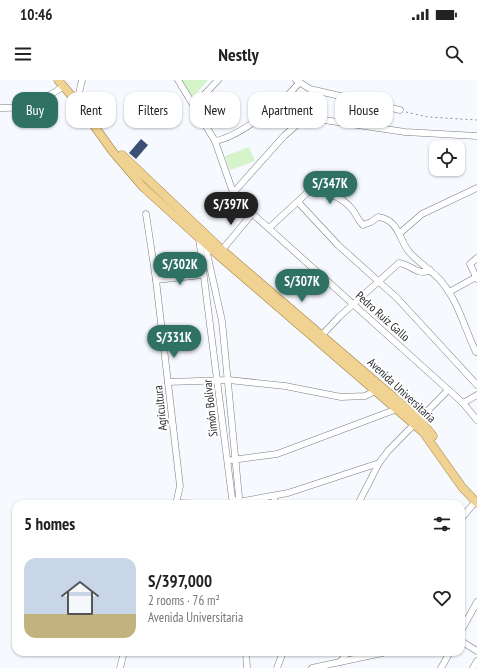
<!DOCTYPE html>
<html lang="en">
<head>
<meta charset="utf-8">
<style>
	:root { --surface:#fff; --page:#f6f6f6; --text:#222; --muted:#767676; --accent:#2f7264 }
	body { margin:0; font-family:"PT Sans Narrow",sans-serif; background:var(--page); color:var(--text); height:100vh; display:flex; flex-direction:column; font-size:15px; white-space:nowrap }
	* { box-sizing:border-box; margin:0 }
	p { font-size:13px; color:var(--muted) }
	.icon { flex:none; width:22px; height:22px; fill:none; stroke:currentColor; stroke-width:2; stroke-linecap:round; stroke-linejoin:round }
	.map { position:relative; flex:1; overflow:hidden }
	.details { position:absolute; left:12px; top:420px; width:453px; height:156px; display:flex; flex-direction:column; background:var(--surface); border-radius:12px; box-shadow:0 1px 3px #0004 }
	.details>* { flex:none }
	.top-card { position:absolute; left:12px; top:12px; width:453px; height:36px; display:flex; gap:8px }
	.buttons { position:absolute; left:429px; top:60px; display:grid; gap:8px }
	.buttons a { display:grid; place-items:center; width:36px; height:36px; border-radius:8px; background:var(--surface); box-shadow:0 1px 3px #0004; font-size:20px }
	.price { position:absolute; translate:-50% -34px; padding:0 9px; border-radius:14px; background:var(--accent); color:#fff; font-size:13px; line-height:26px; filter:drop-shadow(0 1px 2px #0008) }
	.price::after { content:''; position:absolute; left:50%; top:24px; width:12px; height:9px; margin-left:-6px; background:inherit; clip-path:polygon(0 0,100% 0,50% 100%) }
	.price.selected { background:#222; color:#fff }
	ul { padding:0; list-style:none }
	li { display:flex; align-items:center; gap:12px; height:100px; padding:0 12px }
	li span { display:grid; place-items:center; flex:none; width:112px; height:80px; border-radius:12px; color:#555 }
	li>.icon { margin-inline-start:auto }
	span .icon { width:48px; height:48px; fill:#fffc; stroke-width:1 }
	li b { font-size:17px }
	h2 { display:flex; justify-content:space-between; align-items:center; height:48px; padding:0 12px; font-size:17px }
	.pill { padding:0 14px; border-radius:12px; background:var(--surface); box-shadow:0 1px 3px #0004; font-size:14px; line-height:36px }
	.pill.selected { background:var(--accent); color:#fff }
	.status { display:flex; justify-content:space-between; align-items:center; height:28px; padding:0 20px; background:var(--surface); direction:ltr }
	.status svg { height:11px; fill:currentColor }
	header { display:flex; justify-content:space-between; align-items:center; height:52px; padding:0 12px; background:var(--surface); font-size:18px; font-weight:700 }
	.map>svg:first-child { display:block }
	.green { fill:#d5f4ca }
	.building { fill:#3d4e74 }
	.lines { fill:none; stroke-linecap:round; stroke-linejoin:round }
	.minor-casing { stroke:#7b7d82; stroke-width:7 }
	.major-casing { stroke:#a48340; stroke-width:9 }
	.path { stroke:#8d8f92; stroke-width:1; stroke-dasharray:2 3; stroke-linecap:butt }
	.minor { stroke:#fff; stroke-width:6 }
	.major { stroke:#f0d293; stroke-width:8 }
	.labels { text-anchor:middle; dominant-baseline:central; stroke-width:4; stroke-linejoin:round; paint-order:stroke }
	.street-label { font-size:12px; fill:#28292b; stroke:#fff }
</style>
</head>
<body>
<div class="status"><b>10:46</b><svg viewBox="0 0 49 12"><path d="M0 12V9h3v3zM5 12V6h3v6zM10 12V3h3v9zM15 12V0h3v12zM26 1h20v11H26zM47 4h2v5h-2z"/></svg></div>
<header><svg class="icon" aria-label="menu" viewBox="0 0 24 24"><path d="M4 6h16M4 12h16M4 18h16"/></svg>Nestly<svg class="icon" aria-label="search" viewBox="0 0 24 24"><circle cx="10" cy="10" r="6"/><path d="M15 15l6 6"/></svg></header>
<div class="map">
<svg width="477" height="588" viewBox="0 0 477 588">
	<rect width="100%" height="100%" fill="#f6f9fe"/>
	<!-- green -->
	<g class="green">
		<path d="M181 0H208L193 17 191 16Z"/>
		<path d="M249 67 255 81 230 90 225 76Z"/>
	</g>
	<!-- building -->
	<path class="building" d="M141 59 148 65 136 79 129 73Z"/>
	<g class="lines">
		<defs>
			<g id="minor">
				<path d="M178 0 215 61 235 118 463 323 477 340"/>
				<path d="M296 0 310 9 400 30"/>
				<path d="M77 22 82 0"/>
				<path d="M193 24 202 17 218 0"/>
				<path d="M0 28C25 29 44 20 64 6"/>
				<path d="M215 61C239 57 284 22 299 3"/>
				<path d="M234 112 284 56 300 42 306 40H324L405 52 477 56"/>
				<path d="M298 122 338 165 397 218 477 305"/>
				<path d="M146 134 156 200 180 406 176 424"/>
				<path d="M269 148 307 113C322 108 342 117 352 129 356 134 358 140 363 145L371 142 378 137C397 139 399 157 407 169 414 180 432 190 441 201 459 223 464 247 476 272"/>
				<path d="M400 153 422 134 477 108"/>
				<path d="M199 158 232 418 236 422"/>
				<path d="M205 164 222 241 239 417 236 424"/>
				<path d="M222 170 252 134"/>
				<path d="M477 178 470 184 477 199"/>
				<path d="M156 200 202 195"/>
				<path d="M449 212 476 197"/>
				<path d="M323 254 339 237 399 183C410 184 419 197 430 190"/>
				<path d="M168 302 229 300 285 306 341 317 365 316 375 311"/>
				<path d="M463 323 477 315"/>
				<path d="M232 380 277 374 397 329"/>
				<path d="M274 416 275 424"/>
				<path d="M176 423 210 424"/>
				<path d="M227 424 288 413 379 383"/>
				<path d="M358 424 379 383 388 371 448 310"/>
				<path d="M461 439 475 422"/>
				<path d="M461 551 477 522"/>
				<path d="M461 561 477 571"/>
				<path d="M246 572 247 588"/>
				<path d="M340 582 348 572"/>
				<path d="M120 588 124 572"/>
				<path d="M277 588 283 572"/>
				<path d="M312 588 387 572"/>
				<path d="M441 588 450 572"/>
				<path d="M473 588 477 581"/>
			</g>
			<g id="major">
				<path d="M58 0 77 22 113 72 143 107 218 175 423 352 462 407 477 423"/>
				<path d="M122 75 222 170 419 339 433 356"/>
			</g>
		</defs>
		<!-- minor casing -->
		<use href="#minor" class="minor-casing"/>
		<!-- major casing -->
		<use href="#major" class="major-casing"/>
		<!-- path -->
		<path class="path" d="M406 32 428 37 477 40"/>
		<!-- minor -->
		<use href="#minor" class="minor"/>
		<!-- major -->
		<use href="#major" class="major"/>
	</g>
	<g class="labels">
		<!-- street labels -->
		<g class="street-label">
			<text transform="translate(383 236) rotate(42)">Pedro Ruiz Gallo</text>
			<text transform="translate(402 310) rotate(43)">Avenida Universitaria</text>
			<text transform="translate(160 328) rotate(-96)">Agricultura</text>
			<text transform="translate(210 328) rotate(-96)">Simón Bolívar</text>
		</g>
	</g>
</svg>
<div class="buttons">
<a><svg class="icon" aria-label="locate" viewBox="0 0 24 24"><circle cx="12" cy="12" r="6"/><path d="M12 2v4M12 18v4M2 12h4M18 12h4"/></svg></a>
</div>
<b class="price" style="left:330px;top:125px">S/347K</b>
<b class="price selected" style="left:231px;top:146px">S/397K</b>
<b class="price" style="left:180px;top:206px">S/302K</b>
<b class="price" style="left:302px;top:223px">S/307K</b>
<b class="price" style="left:174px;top:279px">S/331K</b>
<div class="top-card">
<a class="pill selected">Buy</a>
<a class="pill">Rent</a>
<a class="pill">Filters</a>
<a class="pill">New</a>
<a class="pill">Apartment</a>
<a class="pill">House</a>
</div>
<section class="details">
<h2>5 homes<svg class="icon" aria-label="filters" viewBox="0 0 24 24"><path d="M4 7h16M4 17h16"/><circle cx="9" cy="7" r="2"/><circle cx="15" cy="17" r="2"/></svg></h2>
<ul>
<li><span style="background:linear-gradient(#c9d6e8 70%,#c2b280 0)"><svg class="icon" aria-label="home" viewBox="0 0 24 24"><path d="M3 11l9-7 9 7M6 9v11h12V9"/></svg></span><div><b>S/397,000</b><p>2 rooms · 76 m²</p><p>Avenida Universitaria</p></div><svg class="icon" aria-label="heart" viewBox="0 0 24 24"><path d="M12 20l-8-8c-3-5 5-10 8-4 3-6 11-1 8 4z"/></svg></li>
</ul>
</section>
</div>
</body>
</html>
